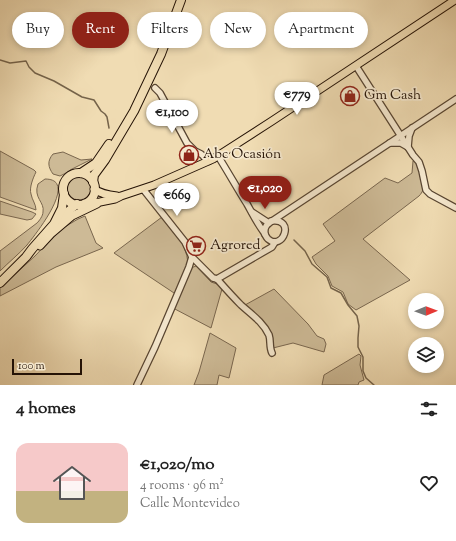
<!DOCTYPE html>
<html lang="en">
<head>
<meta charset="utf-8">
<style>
	:root { --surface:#fff; --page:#f6f6f6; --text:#222; --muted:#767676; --accent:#8f2418 }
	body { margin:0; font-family:"Sorts Mill Goudy",serif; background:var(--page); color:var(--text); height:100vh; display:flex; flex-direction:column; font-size:15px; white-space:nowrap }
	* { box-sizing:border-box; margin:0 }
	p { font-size:13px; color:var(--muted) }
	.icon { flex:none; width:22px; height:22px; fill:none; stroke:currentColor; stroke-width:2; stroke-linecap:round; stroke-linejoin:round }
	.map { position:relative; height:385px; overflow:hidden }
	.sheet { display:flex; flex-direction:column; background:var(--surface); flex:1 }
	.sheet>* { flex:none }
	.top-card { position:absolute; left:12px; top:12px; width:432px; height:36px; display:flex; gap:8px }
	.needle { width:26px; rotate:89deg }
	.fabs { position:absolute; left:408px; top:293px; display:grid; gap:8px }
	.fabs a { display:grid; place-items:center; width:36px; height:36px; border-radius:50%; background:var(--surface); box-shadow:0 2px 6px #0003; font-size:20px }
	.scale { position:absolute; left:12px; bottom:10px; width:70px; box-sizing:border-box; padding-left:4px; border:2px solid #251306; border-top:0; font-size:11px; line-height:14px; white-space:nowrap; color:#251306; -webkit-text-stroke:3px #f5e8ce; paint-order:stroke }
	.price { position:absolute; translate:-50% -34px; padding:0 9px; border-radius:14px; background:#fff; color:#222; font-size:13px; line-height:26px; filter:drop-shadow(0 1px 2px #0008) }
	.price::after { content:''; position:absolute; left:50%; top:24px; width:12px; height:9px; margin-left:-6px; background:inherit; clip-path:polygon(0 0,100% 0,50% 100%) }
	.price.active { background:var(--accent); color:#fff }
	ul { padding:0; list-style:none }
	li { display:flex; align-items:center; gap:12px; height:100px; padding:0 16px }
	li span { display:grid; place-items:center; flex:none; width:112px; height:80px; border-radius:12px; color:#555 }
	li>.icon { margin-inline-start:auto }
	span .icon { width:48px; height:48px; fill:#fffc; stroke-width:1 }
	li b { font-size:17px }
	h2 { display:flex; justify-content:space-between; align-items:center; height:48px; padding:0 16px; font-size:17px }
	.tag { padding:0 14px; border-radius:18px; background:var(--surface); box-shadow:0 2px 6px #0003; font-size:14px; line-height:36px }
	.tag.active { background:var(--accent); color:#fff }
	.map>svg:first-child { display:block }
	.green { fill:#cdba96; stroke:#79664e }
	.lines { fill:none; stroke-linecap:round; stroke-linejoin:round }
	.stream { stroke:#75634a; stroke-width:1.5 }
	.minor-casing { stroke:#584531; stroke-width:8 }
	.major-casing { stroke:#251306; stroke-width:9 }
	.highway-casing { stroke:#251306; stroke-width:10 }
	.minor { stroke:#f5e8ce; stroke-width:5.5 }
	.major { stroke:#f0dcb3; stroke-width:7 }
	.highway { stroke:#f0dcb3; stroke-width:8 }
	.labels { text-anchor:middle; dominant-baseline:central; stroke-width:3.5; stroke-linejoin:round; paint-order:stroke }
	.poi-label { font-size:14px; fill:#251306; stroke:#f5e8ce; text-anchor:start }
</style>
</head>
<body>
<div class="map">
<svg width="456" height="385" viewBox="0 0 456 385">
	<rect width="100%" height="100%" fill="#f0dcb3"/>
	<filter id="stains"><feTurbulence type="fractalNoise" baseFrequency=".005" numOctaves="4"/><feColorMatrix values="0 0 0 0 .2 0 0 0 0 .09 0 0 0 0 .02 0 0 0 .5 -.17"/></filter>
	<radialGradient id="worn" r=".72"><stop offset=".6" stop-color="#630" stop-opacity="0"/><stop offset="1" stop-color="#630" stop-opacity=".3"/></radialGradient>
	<!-- green -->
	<g class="green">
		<path d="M0 151 34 170 36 172C33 178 29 188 31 194 32 200 36 204 36 210L0 197Z"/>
		<path d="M63 152 81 160 92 159 72 169 64 174 60 176 53 174C48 167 47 161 53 154Z"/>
		<path d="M415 160C418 167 425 183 423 190 422 192 421 194 419 196L363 239 410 280 356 310 348 304 343 292 332 286 328 276 316 264 312 257 335 241 323 224 385 178 398 183 412 173 413 161Z"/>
		<circle cx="79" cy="188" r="12"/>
		<path d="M45 179C80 179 35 235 27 245 19 254 9 262 0 271V251L37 223C39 221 43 216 43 212 45 202 33 198 38 184Z"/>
		<path d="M0 201 32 212 36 214 32 219 27 220 0 214Z"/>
		<path d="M85 216 96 243 103 248 56 267 0 296V288L35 256 51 239 63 228 78 219Z"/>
		<path d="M162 217C174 232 186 242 188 263L176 292 174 293 114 253Z"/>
		<path d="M196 266 211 282 217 284 222 289 211 328 173 308 191 268Z"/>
		<path d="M274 289 308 324 317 336 324 339 326 344 324 352 293 343 273 348 272 335 269 329 245 305Z"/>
		<path d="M210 333 236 348 229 378 219 375 217 385H194L199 372Z"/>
		<path d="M359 354 361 356 360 365 364 380 359 382 358 385H322L324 375Z"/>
	</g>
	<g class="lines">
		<!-- stream -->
		<g class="stream">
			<path d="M0 60 10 63 26 61 29 67 35 73 54 81 82 97 94 100 101 111 105 114 107 117 109 128"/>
			<path d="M294 240 305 251 312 264 327 277 331 288 341 293 348 305 357 316 359 326 358 338V347L363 357V371L366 378 374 385"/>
		</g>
		<defs>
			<g id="minor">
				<path d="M356 66 413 155 419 162 422 171 426 190 430 194 456 208"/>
				<path d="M155 88 160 93 187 143 195 151 201 154 209 161"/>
				<path d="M390 143H401L408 147 409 136 412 128"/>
				<path d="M218 156C228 172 237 188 247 204 252 213 257 223 263 231 265 234 266 237 268 239 283 252 296 217 271 221"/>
				<path d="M143 189 185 242 192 257 213 278 217 279C225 288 233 297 241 305 251 314 263 322 269 335 271 341 269 347 272 353"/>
				<path d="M252 212 269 223"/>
				<path d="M265 234C264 229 265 226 269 223L456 99"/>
				<path d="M217 279 272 247 275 242"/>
				<path d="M137 385 155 347 189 267 192 257"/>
			</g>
			<g id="major">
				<path d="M94 189C101 194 108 195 117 196"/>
				<path d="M85 203 100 202 115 199 121 196 154 185 213 159 272 121 455 0"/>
				<path d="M40 246 52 233 72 216 97 204"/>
			</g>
			<g id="highway">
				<path d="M81 173 96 163 109 144"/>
				<circle cx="79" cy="189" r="16"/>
				<path d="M93 182 94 175 105 160 134 111 161 54 181 0"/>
				<path d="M59 219 66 213 77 204"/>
				<path d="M0 283 26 257 32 249 54 224 62 208 64 194"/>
			</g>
		</defs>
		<!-- minor casing -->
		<use href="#minor" class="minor-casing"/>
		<!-- major casing -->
		<use href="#major" class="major-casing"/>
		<!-- highway casing -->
		<use href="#highway" class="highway-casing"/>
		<!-- minor -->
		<use href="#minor" class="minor"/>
		<!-- major -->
		<use href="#major" class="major"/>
		<!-- highway -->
		<use href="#highway" class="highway"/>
	</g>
	<!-- icons -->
	<defs>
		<symbol id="shop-ring" viewBox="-11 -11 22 22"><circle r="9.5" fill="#f5e8ce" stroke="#8f2418" stroke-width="1.5"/><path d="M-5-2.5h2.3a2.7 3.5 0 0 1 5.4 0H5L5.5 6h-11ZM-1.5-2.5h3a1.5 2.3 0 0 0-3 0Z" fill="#8f2418"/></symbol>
		<symbol id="supermarket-ring" viewBox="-11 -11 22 22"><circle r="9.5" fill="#f5e8ce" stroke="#8f2418" stroke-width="1.5"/><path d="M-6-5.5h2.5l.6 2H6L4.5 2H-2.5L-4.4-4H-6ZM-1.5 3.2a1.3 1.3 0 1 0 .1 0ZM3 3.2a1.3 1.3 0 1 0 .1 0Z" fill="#8f2418"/></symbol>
	</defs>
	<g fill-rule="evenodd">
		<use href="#shop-ring" x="339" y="85" width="22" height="22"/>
		<use href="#shop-ring" x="178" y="144" width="22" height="22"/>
		<use href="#supermarket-ring" x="185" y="235" width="22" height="22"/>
	</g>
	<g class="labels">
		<!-- poi labels -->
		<g class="poi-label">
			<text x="364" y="96">Gm Cash</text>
			<text x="203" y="155">Abc Ocasión</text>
			<text x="210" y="246">Agrored</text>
		</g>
	</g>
	<rect width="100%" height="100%" filter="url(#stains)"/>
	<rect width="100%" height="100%" fill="url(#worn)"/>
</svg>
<div class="fabs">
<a><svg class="needle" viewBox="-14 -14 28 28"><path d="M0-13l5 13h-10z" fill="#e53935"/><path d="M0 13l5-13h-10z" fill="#767676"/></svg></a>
<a><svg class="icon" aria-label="layers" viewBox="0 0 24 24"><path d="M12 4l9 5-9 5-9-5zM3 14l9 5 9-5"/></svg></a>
</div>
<div class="scale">100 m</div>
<b class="price" style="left:297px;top:116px">€779</b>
<b class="price" style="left:172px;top:134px">€1,100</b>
<b class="price active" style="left:265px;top:210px">€1,020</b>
<b class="price" style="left:177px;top:217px">€669</b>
<div class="top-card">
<a class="tag">Buy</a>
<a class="tag active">Rent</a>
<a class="tag">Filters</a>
<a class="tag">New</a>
<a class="tag">Apartment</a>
</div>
</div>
<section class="sheet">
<h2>4 homes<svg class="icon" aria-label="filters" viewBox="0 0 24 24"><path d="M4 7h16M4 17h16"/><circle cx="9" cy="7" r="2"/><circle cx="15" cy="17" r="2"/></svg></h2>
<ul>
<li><span style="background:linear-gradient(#f6c9c9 60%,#c2b280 0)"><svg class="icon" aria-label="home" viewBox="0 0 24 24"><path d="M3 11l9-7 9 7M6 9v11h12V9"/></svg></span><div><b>€1,020/mo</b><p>4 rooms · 96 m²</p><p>Calle Montevideo</p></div><svg class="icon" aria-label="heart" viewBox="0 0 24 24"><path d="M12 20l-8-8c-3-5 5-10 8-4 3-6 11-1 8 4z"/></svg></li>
</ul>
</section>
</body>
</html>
